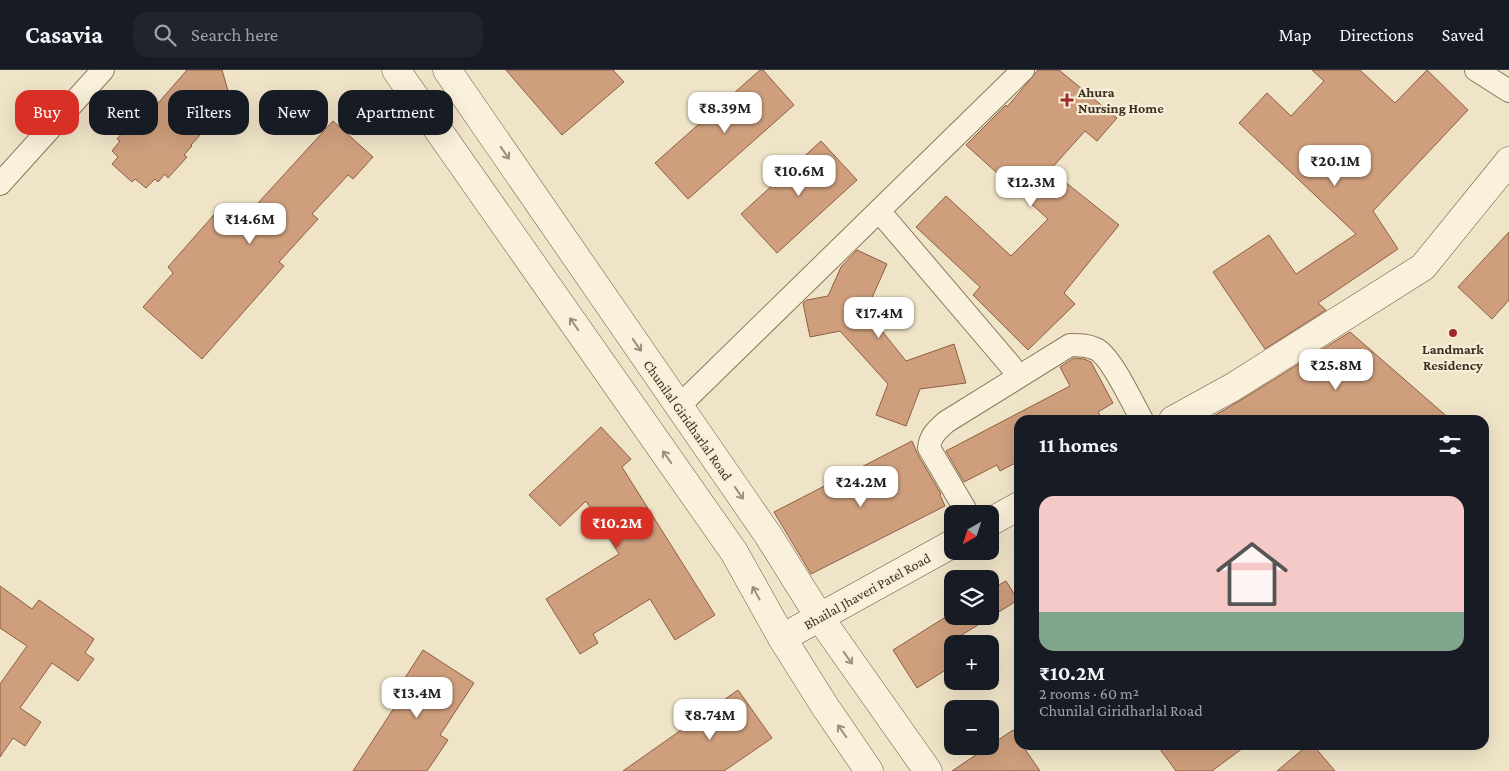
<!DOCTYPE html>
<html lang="en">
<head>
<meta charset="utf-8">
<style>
	:root { --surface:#171b24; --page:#20242c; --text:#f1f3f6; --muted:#9ea1a6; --line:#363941; --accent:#d93025 }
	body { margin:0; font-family:"Crimson Pro",serif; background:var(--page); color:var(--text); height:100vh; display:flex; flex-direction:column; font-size:19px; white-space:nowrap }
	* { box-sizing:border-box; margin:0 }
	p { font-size:16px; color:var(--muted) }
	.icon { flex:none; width:28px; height:28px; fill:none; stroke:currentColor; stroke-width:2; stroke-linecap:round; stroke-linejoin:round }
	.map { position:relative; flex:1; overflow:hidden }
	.sheet { position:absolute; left:1014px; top:345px; width:475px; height:335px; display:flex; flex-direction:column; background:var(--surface); border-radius:15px; box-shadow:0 5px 20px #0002 }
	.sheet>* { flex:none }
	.guide { position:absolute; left:15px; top:20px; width:475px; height:45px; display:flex; gap:10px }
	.needle { width:32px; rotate:219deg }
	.tools { position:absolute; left:944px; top:435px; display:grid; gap:10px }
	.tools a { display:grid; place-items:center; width:55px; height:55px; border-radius:10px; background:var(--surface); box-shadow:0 5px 20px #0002; font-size:25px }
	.price { position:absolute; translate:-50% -42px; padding:0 11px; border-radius:10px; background:#fff; color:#222; font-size:16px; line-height:32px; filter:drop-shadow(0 1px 2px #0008) }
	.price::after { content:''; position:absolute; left:50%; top:30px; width:15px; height:11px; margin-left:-8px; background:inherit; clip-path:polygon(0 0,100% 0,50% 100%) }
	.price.selected { background:var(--accent); color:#fff }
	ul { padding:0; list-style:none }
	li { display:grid; align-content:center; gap:10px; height:265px; padding:0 25px }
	li span { display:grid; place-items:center; height:155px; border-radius:15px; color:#555 }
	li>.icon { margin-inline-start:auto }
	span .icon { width:90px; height:90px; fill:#fffc; stroke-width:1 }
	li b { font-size:21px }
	h2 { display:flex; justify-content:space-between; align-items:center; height:60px; padding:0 25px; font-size:21px }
	.tag { padding:0 18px; border-radius:15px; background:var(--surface); box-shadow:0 5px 20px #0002; font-size:18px; line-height:45px }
	.tag.selected { background:var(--accent); color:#fff }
	header { display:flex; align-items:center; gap:30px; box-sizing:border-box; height:70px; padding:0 25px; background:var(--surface); border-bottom:1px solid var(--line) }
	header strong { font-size:24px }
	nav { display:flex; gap:28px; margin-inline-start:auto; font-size:18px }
	.search { width:350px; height:45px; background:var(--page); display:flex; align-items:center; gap:12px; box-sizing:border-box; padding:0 18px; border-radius:15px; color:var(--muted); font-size:19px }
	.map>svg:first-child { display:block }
	.building { fill:#cf9f7d; stroke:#8d5f41 }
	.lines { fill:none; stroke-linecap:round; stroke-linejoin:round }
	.street-casing { stroke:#8d765c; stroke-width:24 }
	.secondary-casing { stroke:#6f573f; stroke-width:29 }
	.street { stroke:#faf1dc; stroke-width:22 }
	.secondary { stroke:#faf1dc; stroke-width:28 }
	.oneway { stroke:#9c907e }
	.poi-dot { fill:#9e2a2b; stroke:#f7eed8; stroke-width:2 }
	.labels { text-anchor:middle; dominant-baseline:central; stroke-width:4.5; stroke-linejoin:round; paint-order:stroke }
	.poi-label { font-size:14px; font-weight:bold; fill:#3d2e20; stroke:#f7eed8; text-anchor:start }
	.street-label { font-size:14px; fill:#3d2e20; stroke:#f7eed8 }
</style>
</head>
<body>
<header>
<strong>Casavia</strong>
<div class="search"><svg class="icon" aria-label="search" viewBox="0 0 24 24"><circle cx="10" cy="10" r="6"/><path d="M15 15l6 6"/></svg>Search here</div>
<nav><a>Map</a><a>Directions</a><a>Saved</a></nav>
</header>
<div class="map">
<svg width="1509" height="701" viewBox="0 0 1509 701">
	<rect width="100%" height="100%" fill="#f0e4c8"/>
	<!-- building -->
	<g class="building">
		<path d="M187 0H222L231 31 191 75 192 76 184 85 187 87 168 108 165 104 158 112 155 109 146 118 135 109 132 112 112 94 118 87 112 81 120 71 117 69 124 61 121 58 137 40 141 44 149 35 153 39Z"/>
		<path d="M506 0H613L624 12 562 65Z"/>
		<path d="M760 0H763L794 35 688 129 655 93Z"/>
		<path d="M1038 0H1059L1117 48 1097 71 1085 61 1050 100 1119 155 1064 223 1075 234 1028 280 973 225 980 217 916 157 946 126 1011 186 1048 149 966 75 1006 35 1007 37Z"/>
		<path d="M1312 0H1360L1395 33 1427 0 1468 40 1373 141 1398 179 1318 233 1326 240 1265 279 1213 202 1269 165 1296 204 1356 164 1239 53 1267 23 1291 46 1324 11Z"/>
		<path d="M333 51 373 87 353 109 348 105 312 144 318 149 279 192 284 196 202 289 143 237 173 203 168 197 219 139 238 155Z"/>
		<path d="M821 71 857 110 777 183 741 144Z"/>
		<path d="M1509 162V230L1492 249 1458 217Z"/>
		<path d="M857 180 887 194 866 241 906 291 954 274 966 313 920 319 906 356 876 345 888 314 840 261 810 267 803 233 807 230 828 226 841 197Z"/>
		<path d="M1350 262 1451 350H1207L1241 330Z"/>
		<path d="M1074 288 1084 289 1091 292 1113 333 1098 342 1103 350H1019V391L1000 401 997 395 964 412 946 381 1070 316 1060 297Z"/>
		<path d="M601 357 631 389 622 397 715 545 675 570 650 529 593 564 598 573 580 584 546 529 619 484 586 431 560 456 529 425Z"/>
		<path d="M912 371 918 385 941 424 940 425 945 436 811 504 774 442Z"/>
		<path d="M1006 511 1018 530 944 576 952 590V596L917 618 893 580 952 543V546H990V520Z"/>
		<path d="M0 516 32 539 39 530 94 569 85 583 94 589 78 611 52 593 20 638 41 652 25 676 13 668 0 687V614L27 576 0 558Z"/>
		<path d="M423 580 474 613 440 665 448 670 427 701H353L394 638 388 634Z"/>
		<path d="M738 620 772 668 724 701H623Z"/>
		<path d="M1013 660 1019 670V675H1022L1040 701H952Z"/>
		<path d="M1157 675H1247L1212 701H1176Z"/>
		<path d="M1308 675H1313L1335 701H1277Z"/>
	</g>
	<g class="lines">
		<defs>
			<g id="street">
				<path d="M1476 0 1509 21"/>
				<path d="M0 114 103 0"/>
				<path d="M879 141 1011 296"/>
				<path d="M679 336 1023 0"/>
				<path d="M968 444 929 378C930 366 937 360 946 352L1070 275C1079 275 1087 275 1096 279 1111 286 1133 334 1142 350"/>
			</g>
			<g id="secondary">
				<path d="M396 0 734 482 782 568 824 635 869 701"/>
				<path d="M447 0 768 465 820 548 928 701"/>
				<path d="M1173 350 1233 317 1423 197 1509 91"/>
				<path d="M990 452 1019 436"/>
				<path d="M782 568 952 474"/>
			</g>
		</defs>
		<!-- street casing -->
		<use href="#street" class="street-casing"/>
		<!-- secondary casing -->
		<use href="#secondary" class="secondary-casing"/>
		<!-- street -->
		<use href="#street" class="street"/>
		<!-- secondary -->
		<use href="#secondary" class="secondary"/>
	</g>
	<!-- one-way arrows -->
	<defs><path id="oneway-shaft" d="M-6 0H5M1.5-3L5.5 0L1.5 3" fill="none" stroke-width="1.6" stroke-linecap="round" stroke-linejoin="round" transform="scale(1.25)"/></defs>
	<g class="oneway">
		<use href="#oneway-shaft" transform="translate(505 83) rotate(55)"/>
		<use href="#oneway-shaft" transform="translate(574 254) rotate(-125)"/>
		<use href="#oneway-shaft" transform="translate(637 275) rotate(55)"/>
		<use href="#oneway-shaft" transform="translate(667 387) rotate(-125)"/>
		<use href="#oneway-shaft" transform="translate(739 423) rotate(55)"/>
		<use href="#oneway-shaft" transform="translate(756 523) rotate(-119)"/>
		<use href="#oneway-shaft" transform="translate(848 588) rotate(55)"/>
		<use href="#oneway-shaft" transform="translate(842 661) rotate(-125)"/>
	</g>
	<!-- markers -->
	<g class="poi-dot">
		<path d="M1064.5 22.5h5v5h5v5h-5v5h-5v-5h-5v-5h5z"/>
		<circle cx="1453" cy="263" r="5"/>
	</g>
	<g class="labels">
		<!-- poi labels -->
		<g class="poi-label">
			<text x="1078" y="22">Ahura<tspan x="1078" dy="16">Nursing Home</tspan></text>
			<text x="1453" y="279" text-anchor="middle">Landmark<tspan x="1453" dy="16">Residency</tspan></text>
		</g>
		<!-- street labels -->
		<g class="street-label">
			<text transform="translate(688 350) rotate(55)">Chunilal Giridharlal Road</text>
			<text transform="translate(867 521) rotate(-29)">Bhailal Jhaveri Patel Road</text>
		</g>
	</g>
</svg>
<div class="tools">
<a><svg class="needle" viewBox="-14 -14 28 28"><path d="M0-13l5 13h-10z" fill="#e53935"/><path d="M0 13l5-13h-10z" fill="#9ea1a6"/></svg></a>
<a><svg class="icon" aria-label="layers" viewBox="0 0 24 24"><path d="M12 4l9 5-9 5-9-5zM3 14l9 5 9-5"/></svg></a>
<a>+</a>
<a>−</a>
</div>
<b class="price" style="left:725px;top:64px">₹8.39M</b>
<b class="price" style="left:1335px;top:117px">₹20.1M</b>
<b class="price" style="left:799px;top:127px">₹10.6M</b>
<b class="price" style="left:1031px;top:138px">₹12.3M</b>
<b class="price" style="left:250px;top:175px">₹14.6M</b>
<b class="price" style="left:879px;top:269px">₹17.4M</b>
<b class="price" style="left:1336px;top:321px">₹25.8M</b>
<b class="price" style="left:861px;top:438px">₹24.2M</b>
<b class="price selected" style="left:617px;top:479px">₹10.2M</b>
<b class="price" style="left:417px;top:649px">₹13.4M</b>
<b class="price" style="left:710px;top:671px">₹8.74M</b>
<div class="guide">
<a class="tag selected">Buy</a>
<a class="tag">Rent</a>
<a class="tag">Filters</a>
<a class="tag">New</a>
<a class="tag">Apartment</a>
</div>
<section class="sheet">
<h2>11 homes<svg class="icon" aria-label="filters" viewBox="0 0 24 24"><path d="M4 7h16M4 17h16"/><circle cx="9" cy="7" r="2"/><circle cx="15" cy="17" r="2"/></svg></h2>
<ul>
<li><span style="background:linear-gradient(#f6c9c9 75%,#7fa58c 0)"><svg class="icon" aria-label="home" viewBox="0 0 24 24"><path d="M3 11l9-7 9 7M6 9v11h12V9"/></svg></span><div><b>₹10.2M</b><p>2 rooms · 60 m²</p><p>Chunilal Giridharlal Road</p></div></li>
</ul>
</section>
</div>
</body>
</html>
